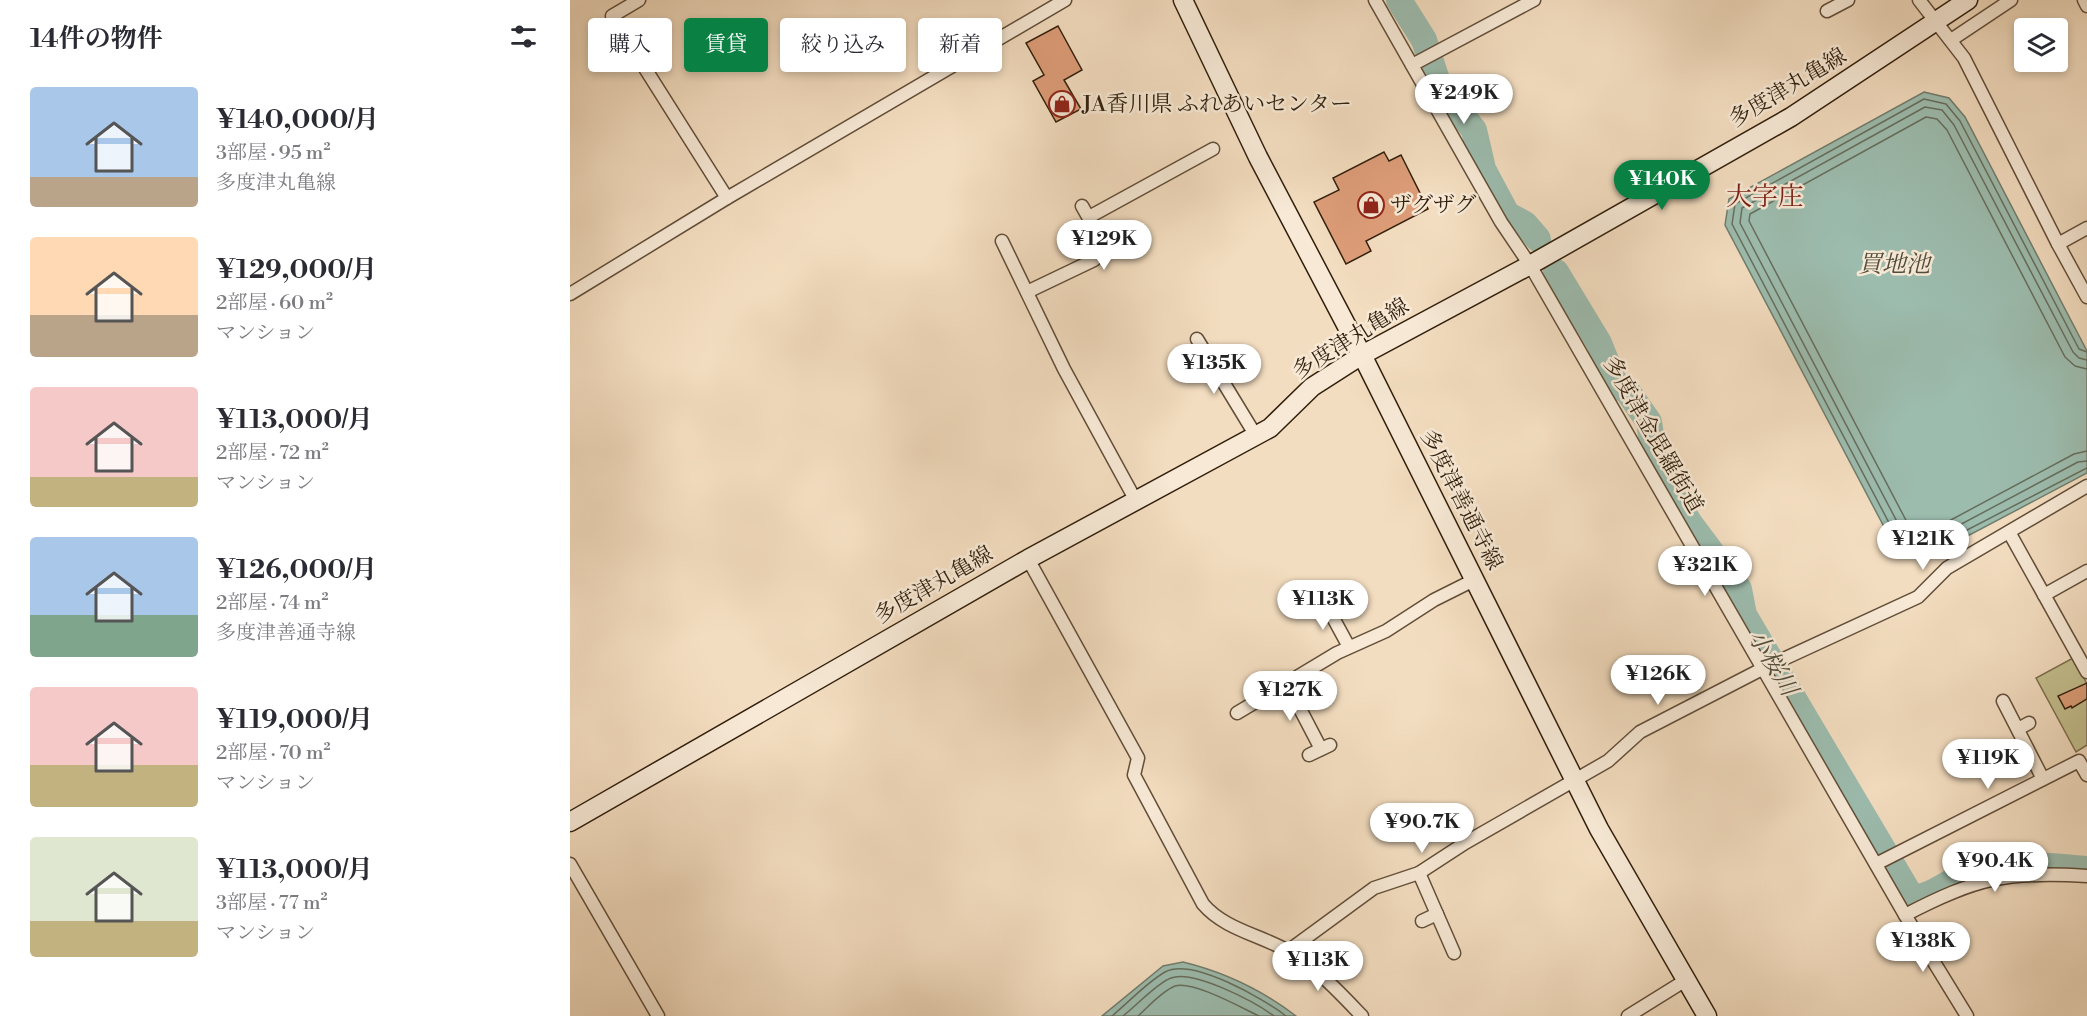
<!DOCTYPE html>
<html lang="ja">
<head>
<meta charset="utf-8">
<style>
	:root { --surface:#fff; --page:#f7f7f7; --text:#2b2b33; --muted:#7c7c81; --accent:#0b8043 }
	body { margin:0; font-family:"Libre Bodoni","Noto Serif JP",serif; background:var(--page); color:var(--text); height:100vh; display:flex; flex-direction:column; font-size:22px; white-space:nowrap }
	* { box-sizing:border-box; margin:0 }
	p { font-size:20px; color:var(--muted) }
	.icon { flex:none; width:33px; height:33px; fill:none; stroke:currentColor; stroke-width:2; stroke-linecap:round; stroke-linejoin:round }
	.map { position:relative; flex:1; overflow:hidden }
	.details { display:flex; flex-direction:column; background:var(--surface); width:570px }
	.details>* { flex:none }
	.banner { position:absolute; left:18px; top:18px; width:570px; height:54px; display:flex; gap:12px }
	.controls { position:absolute; left:1444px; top:18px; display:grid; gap:12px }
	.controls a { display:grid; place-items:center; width:54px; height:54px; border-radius:6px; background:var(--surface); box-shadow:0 3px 9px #0003; font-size:30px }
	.price { position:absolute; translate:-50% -51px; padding:0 14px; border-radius:21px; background:#fff; color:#222; font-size:20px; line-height:39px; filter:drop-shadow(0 2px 3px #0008) }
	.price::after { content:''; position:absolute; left:50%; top:36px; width:18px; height:14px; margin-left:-9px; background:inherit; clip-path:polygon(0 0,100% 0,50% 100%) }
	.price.active { background:var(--accent); color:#fff }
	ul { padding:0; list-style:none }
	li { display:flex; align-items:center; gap:18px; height:150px; padding:0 30px }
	li span { display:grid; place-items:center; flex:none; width:168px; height:120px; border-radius:6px; color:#555 }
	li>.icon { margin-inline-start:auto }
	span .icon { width:72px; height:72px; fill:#fffc; stroke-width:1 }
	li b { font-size:26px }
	h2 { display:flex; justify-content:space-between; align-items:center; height:72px; padding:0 30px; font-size:26px }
	.tag { padding:0 21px; border-radius:6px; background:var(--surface); box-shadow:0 3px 9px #0003; font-size:21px; line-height:54px }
	.tag.active { background:var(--accent); color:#fff }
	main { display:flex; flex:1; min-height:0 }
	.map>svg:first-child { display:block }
	.green { fill:#c3be8d; stroke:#7a6e4c; stroke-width:1.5 }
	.water { fill:#9cbcae; stroke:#717d6d; stroke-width:1.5 }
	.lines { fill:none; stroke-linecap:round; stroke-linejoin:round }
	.shore { stroke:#666e5d; stroke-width:1.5 }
	.river { stroke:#9cbcae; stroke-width:26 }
	.building { fill:#dd9d78; stroke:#311f0c; stroke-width:1.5 }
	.street-casing { stroke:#624e39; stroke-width:15 }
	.secondary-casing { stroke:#311f0c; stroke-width:21 }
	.street { stroke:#f7e9d6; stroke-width:12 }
	.secondary { stroke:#f7e9d6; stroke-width:18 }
	.labels { text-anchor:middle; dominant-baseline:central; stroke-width:5; stroke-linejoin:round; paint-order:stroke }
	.street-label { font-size:22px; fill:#311f0c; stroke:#f7e9d6 }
	.poi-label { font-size:22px; fill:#311f0c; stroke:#f7e9d6; text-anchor:start }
	.water-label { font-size:24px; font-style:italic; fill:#514e3d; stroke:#f7e9d6 }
	.quarter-label { font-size:26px; fill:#7a1f14; stroke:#f7e9d6 }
</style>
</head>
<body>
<main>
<section class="details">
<h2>14件の物件<svg class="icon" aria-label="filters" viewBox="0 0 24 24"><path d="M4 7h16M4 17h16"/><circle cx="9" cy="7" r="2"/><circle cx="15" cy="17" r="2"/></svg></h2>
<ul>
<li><span style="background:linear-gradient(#a9c7e8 75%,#b9a48a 0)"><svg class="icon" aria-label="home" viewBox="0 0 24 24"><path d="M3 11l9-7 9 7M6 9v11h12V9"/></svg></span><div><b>¥140,000/月</b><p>3部屋 · 95 m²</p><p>多度津丸亀線</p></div></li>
<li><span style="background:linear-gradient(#ffd9b3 65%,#b9a48a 0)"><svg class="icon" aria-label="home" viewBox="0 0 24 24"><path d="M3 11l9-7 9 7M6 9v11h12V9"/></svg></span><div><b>¥129,000/月</b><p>2部屋 · 60 m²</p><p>マンション</p></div></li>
<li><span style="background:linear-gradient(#f6c9c9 75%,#c2b280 0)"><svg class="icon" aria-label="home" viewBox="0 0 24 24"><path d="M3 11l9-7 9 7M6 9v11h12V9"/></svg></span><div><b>¥113,000/月</b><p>2部屋 · 72 m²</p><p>マンション</p></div></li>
<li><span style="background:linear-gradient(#a9c7e8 65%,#7fa58c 0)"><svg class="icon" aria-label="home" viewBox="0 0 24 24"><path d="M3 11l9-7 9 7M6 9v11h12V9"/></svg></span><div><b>¥126,000/月</b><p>2部屋 · 74 m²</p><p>多度津善通寺線</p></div></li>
<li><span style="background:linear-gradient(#f6c9c9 65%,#c2b280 0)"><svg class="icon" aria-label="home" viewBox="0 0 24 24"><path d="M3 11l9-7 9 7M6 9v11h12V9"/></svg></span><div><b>¥119,000/月</b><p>2部屋 · 70 m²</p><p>マンション</p></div></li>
<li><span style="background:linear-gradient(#dfe7d0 70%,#c2b280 0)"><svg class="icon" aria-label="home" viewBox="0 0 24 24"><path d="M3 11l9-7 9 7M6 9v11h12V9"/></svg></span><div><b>¥113,000/月</b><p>3部屋 · 77 m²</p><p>マンション</p></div></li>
</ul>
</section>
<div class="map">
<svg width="1517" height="1016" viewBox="0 0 1517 1016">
	<rect width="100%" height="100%" fill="#f3ddc0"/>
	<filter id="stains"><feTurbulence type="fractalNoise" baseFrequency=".00333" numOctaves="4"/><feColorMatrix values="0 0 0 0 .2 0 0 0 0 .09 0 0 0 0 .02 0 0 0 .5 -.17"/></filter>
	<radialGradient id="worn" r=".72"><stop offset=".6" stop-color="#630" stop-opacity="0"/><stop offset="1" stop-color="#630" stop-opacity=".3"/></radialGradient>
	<!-- green -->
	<path class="green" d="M1503 658 1517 684V745L1506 752 1466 678Z"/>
	<!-- water -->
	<g class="water">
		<path d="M1354 92 1379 98 1395 117 1517 351V473L1371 550 1344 555 1322 542 1155 225 1159 199Z"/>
		<path d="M613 962C654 972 692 990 726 1016H532L593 966Z"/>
	</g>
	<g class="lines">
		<!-- shore -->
		<g class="shore">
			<path d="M1517 352 1509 349 1390 121 1376 104 1354 99 1165 204 1162 224 1327 538 1345 549 1370 544 1517 468"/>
			<path d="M1517 360 1509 358 1503 352 1384 125 1372 110 1355 107 1172 208 1170 223 1333 533 1346 541 1367 537 1508 462 1517 461"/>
			<path d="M1517 369 1505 366 1495 357 1377 130 1367 119 1356 117 1180 214 1179 221 1339 526 1348 531 1364 529 1504 454 1517 451"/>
			<path d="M542 1016C559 1002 576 983 595 972 622 957 694 999 716 1016"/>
			<path d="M553 1016C566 1006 587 983 601 978 623 969 685 1002 704 1016"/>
			<path d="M568 1016C578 1007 592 991 605 986 622 980 672 1008 689 1016"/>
		</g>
		<!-- river -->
		<g class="river">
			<path d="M829 0 854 40 869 86 904 130 913 169 937 214 955 224 968 239"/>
			<path d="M986 272 1029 343 1045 383 1058 392 1079 422 1086 467 1119 522 1169 589 1174 615 1342 898C1362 897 1379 881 1397 874 1433 859 1479 866 1517 869"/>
		</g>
	</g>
	<!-- building -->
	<g class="building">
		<path d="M488 26 512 70 494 80 511 109 486 122 463 81 474 75 456 43Z"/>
		<path d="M814 152 819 161 831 155 858 209 796 241 801 251 776 264 744 202 769 190 763 178Z"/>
		<path d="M1517 683V699L1502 708 1501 706 1495 709 1488 696Z"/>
	</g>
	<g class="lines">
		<defs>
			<g id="street">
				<path d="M69 0 42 16 157 198"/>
				<path d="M805 0 931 222 960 265 1335 915 1397 1016"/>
				<path d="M1349 0 1394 58 1488 244 1517 228"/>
				<path d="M1514 0 1517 6"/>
				<path d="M1257 11 1278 0"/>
				<path d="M1381 40 1441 0"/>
				<path d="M842 65 964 0"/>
				<path d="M519 217 643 149"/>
				<path d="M432 241 494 369 566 501"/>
				<path d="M1488 244 1517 297"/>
				<path d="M457 292 524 260 529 236 512 206"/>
				<path d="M0 294 157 198 495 0"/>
				<path d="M627 339 686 436"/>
				<path d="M1439 532 1517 672"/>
				<path d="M458 559 568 758 564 775 633 904C654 929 690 935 718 951 747 968 769 992 792 1016"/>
				<path d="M1474 595 1517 571"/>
				<path d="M754 601 779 647"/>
				<path d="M716 682 751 749"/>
				<path d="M1433 701 1473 779"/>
				<path d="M667 713 767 653 816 631 864 600 904 580"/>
				<path d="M1448 729 1459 723"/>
				<path d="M739 755 760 745"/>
				<path d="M0 864 88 1016"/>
				<path d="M1306 864 1509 761 1517 775"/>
				<path d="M849 873 884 953"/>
				<path d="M1335 915C1406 878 1437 871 1517 876"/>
				<path d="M852 921 867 914"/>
				<path d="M718 951 804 888 849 873 895 843 1038 761 1070 732 1194 668 1348 597 1377 568 1517 486"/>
				<path d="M1058 1016 1116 980"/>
			</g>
			<g id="secondary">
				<path d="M613 0 688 157 792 355 1029 829 1137 1016"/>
				<path d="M0 822 458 559 700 428 742 387 792 355 960 265 1221 117 1398 0"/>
			</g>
		</defs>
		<!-- street casing -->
		<use href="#street" class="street-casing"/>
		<!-- secondary casing -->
		<use href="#secondary" class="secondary-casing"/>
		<!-- street -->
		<use href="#street" class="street"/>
		<!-- secondary -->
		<use href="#secondary" class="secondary"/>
	</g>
	<!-- icons -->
	<defs>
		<symbol id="shop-ring" viewBox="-11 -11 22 22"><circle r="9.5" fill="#f7e9d6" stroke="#8f2418" stroke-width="1.5"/><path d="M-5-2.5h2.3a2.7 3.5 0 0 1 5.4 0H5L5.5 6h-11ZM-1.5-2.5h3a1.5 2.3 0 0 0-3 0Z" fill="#8f2418"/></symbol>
	</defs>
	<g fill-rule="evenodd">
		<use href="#shop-ring" x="477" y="89" width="30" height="30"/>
		<use href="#shop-ring" x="786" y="190" width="30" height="30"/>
	</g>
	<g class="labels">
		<!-- street labels -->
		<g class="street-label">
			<text transform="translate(1218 88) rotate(-31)">多度津丸亀線</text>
			<text transform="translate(781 339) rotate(-32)">多度津丸亀線</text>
			<text transform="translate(1083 435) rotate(60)">多度津金毘羅街道</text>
			<text transform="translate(891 500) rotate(63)">多度津善通寺線</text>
			<text transform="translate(364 585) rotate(-30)">多度津丸亀線</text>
		</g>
		<!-- poi labels -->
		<g class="poi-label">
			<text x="512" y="104">JA香川県 ふれあいセンター</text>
			<text x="820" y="205">ザグザグ</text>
		</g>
		<!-- water labels -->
		<g class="water-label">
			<text x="1324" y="265">買地池</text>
			<text transform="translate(1202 663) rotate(59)">小桜川</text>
		</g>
		<!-- quarter labels -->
		<g class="quarter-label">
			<text x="1195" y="197">大字庄</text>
		</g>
	</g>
	<rect width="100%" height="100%" filter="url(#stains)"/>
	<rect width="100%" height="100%" fill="url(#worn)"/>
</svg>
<div class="controls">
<a><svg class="icon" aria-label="layers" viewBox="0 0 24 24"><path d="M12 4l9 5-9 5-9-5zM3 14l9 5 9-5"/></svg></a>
</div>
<b class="price" style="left:894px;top:125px">¥249K</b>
<b class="price active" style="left:1092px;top:211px">¥140K</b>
<b class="price" style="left:534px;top:271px">¥129K</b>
<b class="price" style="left:644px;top:395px">¥135K</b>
<b class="price" style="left:1353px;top:571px">¥121K</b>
<b class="price" style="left:1135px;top:597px">¥321K</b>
<b class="price" style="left:753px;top:631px">¥113K</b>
<b class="price" style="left:1088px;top:706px">¥126K</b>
<b class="price" style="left:720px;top:722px">¥127K</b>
<b class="price" style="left:1418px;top:790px">¥119K</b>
<b class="price" style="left:852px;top:854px">¥90.7K</b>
<b class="price" style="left:1425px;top:893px">¥90.4K</b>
<b class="price" style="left:1353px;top:973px">¥138K</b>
<b class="price" style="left:748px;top:992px">¥113K</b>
<div class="banner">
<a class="tag">購入</a>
<a class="tag active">賃貸</a>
<a class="tag">絞り込み</a>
<a class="tag">新着</a>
</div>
</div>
</main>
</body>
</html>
